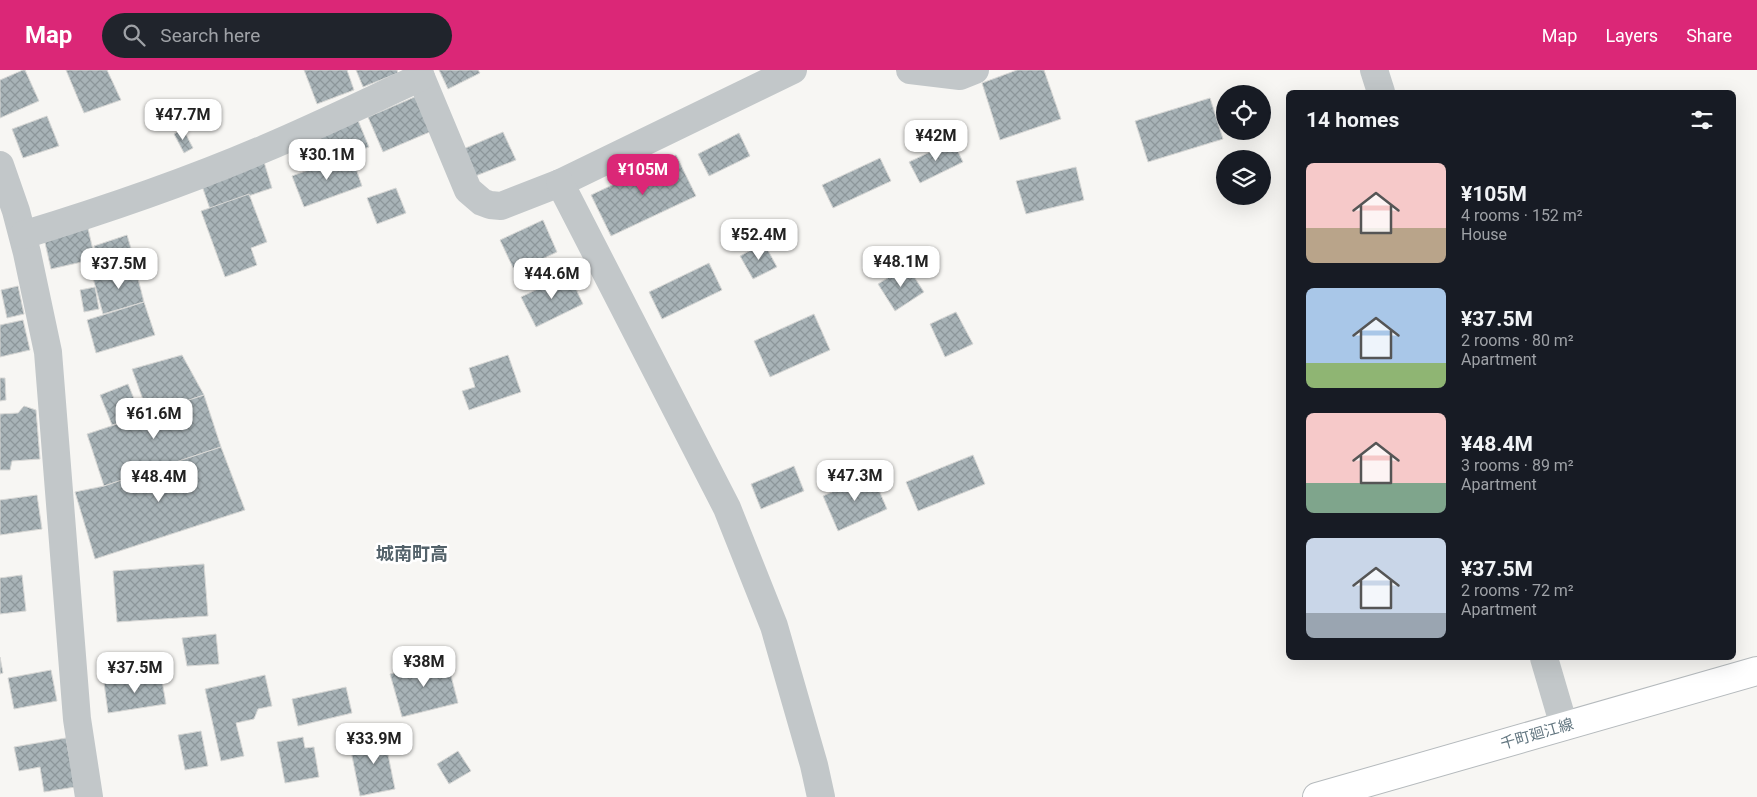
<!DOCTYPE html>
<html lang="en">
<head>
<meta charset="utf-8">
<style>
	:root { --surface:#171b24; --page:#20242c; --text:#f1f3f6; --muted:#9ea1a6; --accent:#db2777 }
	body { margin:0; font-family:Roboto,"Noto Sans JP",sans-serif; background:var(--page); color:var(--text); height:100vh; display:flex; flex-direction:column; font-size:19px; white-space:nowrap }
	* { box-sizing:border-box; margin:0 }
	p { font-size:16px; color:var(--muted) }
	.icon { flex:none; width:28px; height:28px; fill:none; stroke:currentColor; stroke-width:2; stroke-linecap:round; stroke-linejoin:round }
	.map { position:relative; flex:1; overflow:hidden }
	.sheet { position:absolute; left:1286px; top:20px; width:450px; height:570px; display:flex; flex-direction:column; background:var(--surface); border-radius:8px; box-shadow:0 5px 20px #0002 }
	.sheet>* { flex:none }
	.buttons { position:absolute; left:1216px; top:15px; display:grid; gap:10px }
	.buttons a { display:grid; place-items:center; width:55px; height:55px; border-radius:50%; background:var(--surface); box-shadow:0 5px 20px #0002; font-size:25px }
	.price { position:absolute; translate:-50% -42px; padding:0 11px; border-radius:10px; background:#fff; color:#222; font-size:16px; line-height:32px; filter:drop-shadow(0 1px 2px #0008) }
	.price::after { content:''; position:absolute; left:50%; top:30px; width:15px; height:11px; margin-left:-8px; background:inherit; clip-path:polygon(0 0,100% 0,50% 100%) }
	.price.on { background:var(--accent); color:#fff }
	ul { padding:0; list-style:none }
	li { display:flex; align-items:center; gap:15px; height:125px; padding:0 20px }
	li span { display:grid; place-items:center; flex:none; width:140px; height:100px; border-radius:8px; color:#555 }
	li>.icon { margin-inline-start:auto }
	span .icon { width:60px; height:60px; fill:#fffc; stroke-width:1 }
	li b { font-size:21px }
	h2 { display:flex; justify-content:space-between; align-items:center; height:60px; padding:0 20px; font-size:21px }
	header { display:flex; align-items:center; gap:30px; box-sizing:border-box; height:70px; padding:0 25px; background:var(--accent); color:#fff }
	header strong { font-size:24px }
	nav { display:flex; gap:28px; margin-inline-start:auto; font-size:18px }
	.search { width:350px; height:45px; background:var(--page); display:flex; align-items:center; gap:12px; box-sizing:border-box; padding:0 18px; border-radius:28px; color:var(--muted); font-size:19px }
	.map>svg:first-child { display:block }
	.building { fill:url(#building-cross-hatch); stroke:#d8d8d6 }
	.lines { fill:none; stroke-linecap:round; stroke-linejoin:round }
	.major-casing { stroke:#b5babd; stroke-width:30 }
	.minor { stroke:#c2c7c9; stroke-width:28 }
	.major { stroke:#fff; stroke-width:28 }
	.labels { text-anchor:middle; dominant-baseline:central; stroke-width:5; stroke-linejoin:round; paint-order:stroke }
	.street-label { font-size:15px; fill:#61757f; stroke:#fff }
	.quarter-label { font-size:18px; font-weight:bold; fill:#53626a; stroke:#fff }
</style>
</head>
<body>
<header>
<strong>Map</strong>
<div class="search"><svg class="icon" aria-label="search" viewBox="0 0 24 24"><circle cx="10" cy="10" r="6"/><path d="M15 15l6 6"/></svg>Search here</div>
<nav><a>Map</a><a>Layers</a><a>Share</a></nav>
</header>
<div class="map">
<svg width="1757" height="727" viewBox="0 0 1757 727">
	<defs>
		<pattern id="building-cross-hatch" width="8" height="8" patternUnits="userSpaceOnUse" patternTransform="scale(1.25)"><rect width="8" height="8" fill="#a8b3b7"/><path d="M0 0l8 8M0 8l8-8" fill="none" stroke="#8c969a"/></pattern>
	</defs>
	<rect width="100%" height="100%" fill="#f7f6f3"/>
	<!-- building -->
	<g class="building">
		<path d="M23 0H25L39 31 0 48V10Z"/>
		<path d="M66 0H107L121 30 84 43Z"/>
		<path d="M304 0H347L354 20 317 34Z"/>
		<path d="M356 0H397L398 3 363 17Z"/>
		<path d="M439 0H478L480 3 448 19Z"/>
		<path d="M1017 0H1044L1061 49 1000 70 982 13Z"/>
		<path d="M417 26 432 61 383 82 368 47Z"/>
		<path d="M1210 28 1223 69 1148 92 1135 51Z"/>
		<path d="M47 46 59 76 23 88 12 59Z"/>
		<path d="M357 48 369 77 328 93 317 64Z"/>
		<path d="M183 59 193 78 184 83 174 64Z"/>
		<path d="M503 62 516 90 473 107 461 80Z"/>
		<path d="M739 63 750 86 709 106 698 84Z"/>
		<path d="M953 71 963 92 920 113 909 92Z"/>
		<path d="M351 84 362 116 304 137 292 106Z"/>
		<path d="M676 85 696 126 611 166 591 125Z"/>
		<path d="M880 88 891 111 833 138 822 115Z"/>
		<path d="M264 92 272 118 210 139 201 113Z"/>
		<path d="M1076 97 1084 130 1026 144 1016 111Z"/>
		<path d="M396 118 406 143 377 154 367 128Z"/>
		<path d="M249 124 267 172 251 178 257 195 225 207 201 141Z"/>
		<path d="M543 150 557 182 515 202 500 170Z"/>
		<path d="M87 154 95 189 51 199 43 164Z"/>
		<path d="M127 165 135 192 102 202 94 176Z"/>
		<path d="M764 173 777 197 753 209 740 186Z"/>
		<path d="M709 193 722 220 662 249 649 222Z"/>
		<path d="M907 196 924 222 895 241 878 214Z"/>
		<path d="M135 197 144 232 103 244 93 208Z"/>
		<path d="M569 204 583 234 536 257 521 227Z"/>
		<path d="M18 216 24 244 7 248 1 220Z"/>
		<path d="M95 217 99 239 84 242 80 220Z"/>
		<path d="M144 232 155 265 96 283 87 250Z"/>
		<path d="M956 242 973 274 945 287 930 254Z"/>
		<path d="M814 244 830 280 770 307 754 271Z"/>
		<path d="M23 250 30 280 0 287V255Z"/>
		<path d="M182 285 204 325 148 344 132 299Z"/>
		<path d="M508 285 521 322 469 340 462 321 475 317 469 298Z"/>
		<path d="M0 308H5L6 330 0 331Z"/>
		<path d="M128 314 141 346 112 355 100 325Z"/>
		<path d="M204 325 221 377 104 416 87 364Z"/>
		<path d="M24 336 36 340 40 389 12 391 10 400H0V344L18 343Z"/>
		<path d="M221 377 245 440 95 489 75 422 104 416Z"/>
		<path d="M973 385 985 414 918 441 906 412Z"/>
		<path d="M794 396 804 421 761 439 751 414Z"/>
		<path d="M872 404 887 439 838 461 823 426Z"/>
		<path d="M37 425 42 459 0 465V430Z"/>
		<path d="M204 494 208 546 117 552 113 501Z"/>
		<path d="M22 505 26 541 0 544V508Z"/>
		<path d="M216 564 219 594 187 596 182 568Z"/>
		<path d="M0 587 3 603 0 604Z"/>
		<path d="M447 590 458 633 402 647 390 604Z"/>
		<path d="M51 600 57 631 14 639 8 608Z"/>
		<path d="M161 605 166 634 108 643 104 613Z"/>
		<path d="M265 605 272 636 258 639 254 649 236 653 244 686 221 691 205 619Z"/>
		<path d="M346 617 352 643 298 656 292 629Z"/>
		<path d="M382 655 395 719 360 726 351 681 371 678 367 657Z"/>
		<path d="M201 661 208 696 185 700 178 665Z"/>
		<path d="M303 667 305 678 314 677 319 707 285 713 277 672Z"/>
		<path d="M66 668 75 717 44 722 40 697 19 701 14 677Z"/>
		<path d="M458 681 471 701 449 714 437 694Z"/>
	</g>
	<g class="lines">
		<defs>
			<path id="major" d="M1317 727 1757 601"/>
		</defs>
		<!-- major casing -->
		<use href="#major" class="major-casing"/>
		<!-- minor -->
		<g class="minor">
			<path d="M418 0 468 120 482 132 490 135 501 136 560 113 793 0"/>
			<path d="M910 0 960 6 975 0"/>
			<path d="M1374 0 1381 22"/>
			<path d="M0 95 16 141 27 183 48 282 77 649 89 727"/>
			<path d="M560 113 727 438 774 556 814 695 821 727"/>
			<path d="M23 165C105 140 187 112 266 78 318 56 369 31 421 7"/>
			<path d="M1544 588 1564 656"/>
		</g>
		<!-- major -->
		<use href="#major" class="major"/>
	</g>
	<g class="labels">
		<!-- street labels -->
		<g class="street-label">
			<text transform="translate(1537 664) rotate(-16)">千町廻江線</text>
		</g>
		<!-- quarter labels -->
		<g class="quarter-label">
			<text x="412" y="483">城南町高</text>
		</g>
	</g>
</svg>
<div class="buttons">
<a><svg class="icon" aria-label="locate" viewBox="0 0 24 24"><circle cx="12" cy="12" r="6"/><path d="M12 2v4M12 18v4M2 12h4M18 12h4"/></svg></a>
<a><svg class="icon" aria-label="layers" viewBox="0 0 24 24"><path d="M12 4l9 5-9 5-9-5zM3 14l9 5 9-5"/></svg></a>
</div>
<b class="price" style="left:183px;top:71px">¥47.7M</b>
<b class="price" style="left:936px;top:92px">¥42M</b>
<b class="price" style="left:327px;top:111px">¥30.1M</b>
<b class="price on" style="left:643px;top:126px">¥105M</b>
<b class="price" style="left:759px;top:191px">¥52.4M</b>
<b class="price" style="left:901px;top:218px">¥48.1M</b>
<b class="price" style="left:119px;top:220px">¥37.5M</b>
<b class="price" style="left:552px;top:230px">¥44.6M</b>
<b class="price" style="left:154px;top:370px">¥61.6M</b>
<b class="price" style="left:855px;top:432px">¥47.3M</b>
<b class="price" style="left:159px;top:433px">¥48.4M</b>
<b class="price" style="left:424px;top:618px">¥38M</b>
<b class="price" style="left:135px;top:624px">¥37.5M</b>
<b class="price" style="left:374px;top:695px">¥33.9M</b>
<section class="sheet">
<h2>14 homes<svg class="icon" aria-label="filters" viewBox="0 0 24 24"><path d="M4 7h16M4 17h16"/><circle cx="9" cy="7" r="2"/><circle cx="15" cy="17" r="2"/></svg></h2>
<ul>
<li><span style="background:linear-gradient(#f6c9c9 65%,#b9a48a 0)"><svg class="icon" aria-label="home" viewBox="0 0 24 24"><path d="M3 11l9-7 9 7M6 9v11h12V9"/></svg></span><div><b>¥105M</b><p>4 rooms · 152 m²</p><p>House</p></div></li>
<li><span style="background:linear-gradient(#a9c7e8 75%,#8fb573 0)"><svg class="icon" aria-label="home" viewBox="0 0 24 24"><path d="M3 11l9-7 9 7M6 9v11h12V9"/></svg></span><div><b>¥37.5M</b><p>2 rooms · 80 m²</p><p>Apartment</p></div></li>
<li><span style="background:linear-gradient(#f6c9c9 70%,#7fa58c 0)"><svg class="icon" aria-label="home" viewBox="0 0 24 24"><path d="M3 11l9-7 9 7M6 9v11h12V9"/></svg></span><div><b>¥48.4M</b><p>3 rooms · 89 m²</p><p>Apartment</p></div></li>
<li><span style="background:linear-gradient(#c9d6e8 75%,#9aa5b1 0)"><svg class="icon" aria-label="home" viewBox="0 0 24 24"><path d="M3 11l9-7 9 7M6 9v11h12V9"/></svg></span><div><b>¥37.5M</b><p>2 rooms · 72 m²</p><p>Apartment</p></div></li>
</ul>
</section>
</div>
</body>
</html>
